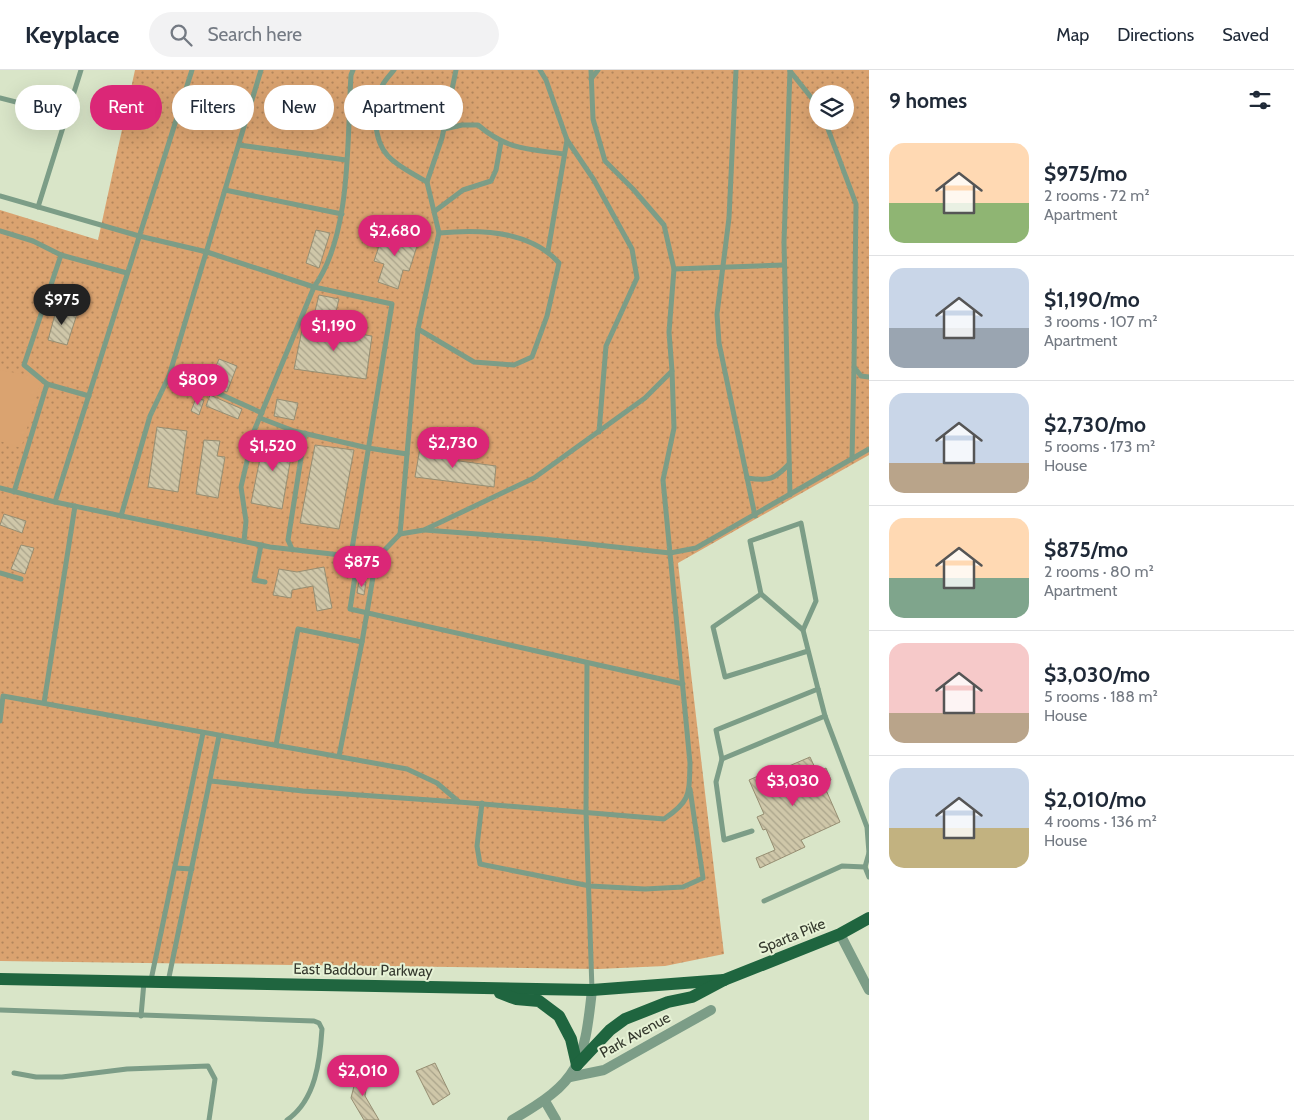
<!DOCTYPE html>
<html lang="en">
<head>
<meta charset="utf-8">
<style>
	:root { --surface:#fff; --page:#f2f2f3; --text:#1f2937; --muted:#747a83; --line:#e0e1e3; --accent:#db2777 }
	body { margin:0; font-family:Cabin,sans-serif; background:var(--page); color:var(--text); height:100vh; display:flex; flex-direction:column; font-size:19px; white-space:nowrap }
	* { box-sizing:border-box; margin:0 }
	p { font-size:16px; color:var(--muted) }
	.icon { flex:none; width:28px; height:28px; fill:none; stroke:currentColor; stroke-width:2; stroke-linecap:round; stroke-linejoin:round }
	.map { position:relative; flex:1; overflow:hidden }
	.details { display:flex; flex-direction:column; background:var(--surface); width:425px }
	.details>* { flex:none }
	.guide { position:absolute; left:15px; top:15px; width:475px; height:45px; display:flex; gap:10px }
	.tools { position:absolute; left:809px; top:15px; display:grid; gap:10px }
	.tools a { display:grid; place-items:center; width:45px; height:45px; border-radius:50%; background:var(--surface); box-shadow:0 5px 20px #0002; font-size:25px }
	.price { position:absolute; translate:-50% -42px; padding:0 11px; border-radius:18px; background:var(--accent); color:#fff; font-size:16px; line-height:32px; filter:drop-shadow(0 1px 2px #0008) }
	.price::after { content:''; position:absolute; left:50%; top:30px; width:15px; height:11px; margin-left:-8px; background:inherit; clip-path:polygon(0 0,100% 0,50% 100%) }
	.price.active { background:#222; color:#fff }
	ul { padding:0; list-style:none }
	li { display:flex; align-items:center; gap:15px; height:125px; padding:0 20px }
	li+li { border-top:1px solid var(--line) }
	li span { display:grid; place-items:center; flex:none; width:140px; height:100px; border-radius:15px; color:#555 }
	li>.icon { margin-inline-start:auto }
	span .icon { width:60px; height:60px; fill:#fffc; stroke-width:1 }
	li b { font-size:21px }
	h2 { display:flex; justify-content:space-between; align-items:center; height:60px; padding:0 20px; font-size:21px }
	.chip { padding:0 18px; border-radius:22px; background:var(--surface); box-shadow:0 5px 20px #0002; font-size:18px; line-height:45px }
	.chip.active { background:var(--accent); color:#fff }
	header { display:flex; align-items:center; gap:30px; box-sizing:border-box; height:70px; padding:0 25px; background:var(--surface); border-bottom:1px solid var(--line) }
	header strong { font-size:24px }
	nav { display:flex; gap:28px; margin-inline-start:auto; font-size:18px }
	.search { width:350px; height:45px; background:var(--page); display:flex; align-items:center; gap:12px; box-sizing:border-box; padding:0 18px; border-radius:28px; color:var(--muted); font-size:19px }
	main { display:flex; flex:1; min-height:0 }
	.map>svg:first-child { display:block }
	.green { fill:url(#green-dots); fill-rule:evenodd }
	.pitch { fill:#daa370 }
	.building { fill:url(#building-back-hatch); stroke:#968e72 }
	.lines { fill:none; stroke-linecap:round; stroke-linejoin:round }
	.service { stroke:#7c9d87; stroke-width:5 }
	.minor { stroke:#7c9d87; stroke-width:10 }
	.tertiary { stroke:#7c9d87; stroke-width:10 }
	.primary { stroke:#1f653f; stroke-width:12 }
	.labels { text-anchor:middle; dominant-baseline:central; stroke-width:4; stroke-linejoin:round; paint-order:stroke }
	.street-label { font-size:15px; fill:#35392e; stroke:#e6f2d5 }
</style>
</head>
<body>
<header>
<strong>Keyplace</strong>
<div class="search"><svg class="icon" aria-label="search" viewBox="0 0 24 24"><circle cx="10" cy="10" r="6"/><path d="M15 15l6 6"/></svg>Search here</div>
<nav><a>Map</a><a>Directions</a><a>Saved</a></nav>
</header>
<main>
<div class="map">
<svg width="869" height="1050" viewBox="0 0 869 1050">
	<defs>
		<pattern id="green-dots" width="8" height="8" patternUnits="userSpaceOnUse" patternTransform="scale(1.25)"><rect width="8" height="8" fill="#daa370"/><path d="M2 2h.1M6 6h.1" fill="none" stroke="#b2865c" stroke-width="1.8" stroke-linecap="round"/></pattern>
		<pattern id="building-back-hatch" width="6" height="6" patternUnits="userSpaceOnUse" patternTransform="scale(1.25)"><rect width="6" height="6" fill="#cfc7a9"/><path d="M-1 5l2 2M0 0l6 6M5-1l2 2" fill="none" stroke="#a9a38a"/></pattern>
	</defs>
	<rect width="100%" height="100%" fill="#d9e5c8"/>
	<!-- green -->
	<path class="green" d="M135 0H869V385L678 493 724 884 665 896 598 899 0 891V140L98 170ZM818 24H845V51H818Z"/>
	<!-- pitch -->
	<path class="pitch" d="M0 300 42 308 21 378 0 371Z"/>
	<!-- building -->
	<g class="building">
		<path d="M307 29 323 31 322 45 307 44Z"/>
		<path d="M316 160 330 163 319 198 306 193Z"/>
		<path d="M384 161 419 170 409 201 403 200 398 219 378 212 384 194 374 191Z"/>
		<path d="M319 225 339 229 335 245 315 241Z"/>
		<path d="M57 237 77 244 67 275 48 270Z"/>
		<path d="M303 255 372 266 366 309 294 299Z"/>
		<path d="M219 289 237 296 227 322 213 316 216 310 211 308Z"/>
		<path d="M210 325 242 339 238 349 206 336Z"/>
		<path d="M196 328 204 330 199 345 191 341Z"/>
		<path d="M277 329 298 333 294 350 274 346Z"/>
		<path d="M157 357 187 361 178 422 148 417Z"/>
		<path d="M265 364 294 369 282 439 251 433Z"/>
		<path d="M204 370 220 371 217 386 225 387 218 428 196 424Z"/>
		<path d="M315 375 354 380 339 459 300 453Z"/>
		<path d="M420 378 453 383 452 390 496 396 494 417 415 407Z"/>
		<path d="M4 444 26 451 22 463 0 455Z"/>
		<path d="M21 475 34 478 25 504 11 499Z"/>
		<path d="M324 497 332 538 317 541 313 516 292 520 291 528 273 525 279 499 297 502Z"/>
		<path d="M359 511 366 512 364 525 357 523Z"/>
		<path d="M810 687 817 702 826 698 831 710 826 714 828 719 826 720 840 752 801 770 805 777 760 798 756 788 775 780 766 759 763 760 757 747 764 744 749 710 774 699 775 702Z"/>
		<path d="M435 993 450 1024 433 1035 416 1001Z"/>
		<path d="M358 1000 369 1003 365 1026 379 1050H364L351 1028Z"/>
	</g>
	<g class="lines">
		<!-- service -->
		<g class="service">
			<path d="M394 0C390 5 385 10 382 16 372 35 373 70 388 86 398 97 414 104 427 112"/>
			<path d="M540 0 546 10 567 70 594 110 632 179 637 208 606 276 599 362"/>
			<path d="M736 0 729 148 717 244 719 273 755 446"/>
			<path d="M790 1 818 36"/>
			<path d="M591 9 598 0"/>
			<path d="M0 28 67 45"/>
			<path d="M825 51 856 134 854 297 861 306 869 307"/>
			<path d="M444 59 462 55H478C507 80 528 79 564 84"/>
			<path d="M239 75 346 90"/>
			<path d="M225 120 342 144"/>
			<path d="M0 126 139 166 207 182 314 217 392 234 351 485"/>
			<path d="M38 137 81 0"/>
			<path d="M435 141 463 120 491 111 496 100 501 72"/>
			<path d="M0 161 33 171 61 185 24 295 47 314 14 422"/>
			<path d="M548 181 567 70"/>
			<path d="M61 185 127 203"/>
			<path d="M674 199 784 195"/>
			<path d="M418 259 474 292 514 295 532 287 547 246 559 193C531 161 479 159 439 163"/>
			<path d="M169 306 182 307 262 343"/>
			<path d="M47 314 89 326"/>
			<path d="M260 348 294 361 368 378 407 384"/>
			<path d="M852 389 854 297"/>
			<path d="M747 408C769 411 774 410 789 394"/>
			<path d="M0 418 55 432 270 477 376 489 400 464 424 460 534 408 645 328 672 301 669 262 674 199 664 155 633 119 605 91 593 49 591 0"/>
			<path d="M790 425 784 172 790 0"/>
			<path d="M55 432 192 0"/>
			<path d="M121 446 150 346 169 306 261 0"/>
			<path d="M425 460 543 469 670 483 696 478 869 379"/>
			<path d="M400 464 418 259 439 163 427 112 442 68 456 0"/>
			<path d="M244 471 246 451 241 417 254 361 314 217C352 164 347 68 351 5L353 0"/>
			<path d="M261 475 254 510 265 512"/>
			<path d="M292 479 288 470 305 363"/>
			<path d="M358 487 350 539 683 614"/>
			<path d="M0 503 21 509"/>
			<path d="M761 524 803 560"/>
			<path d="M587 593 586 742 592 920"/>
			<path d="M44 633 75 436"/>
			<path d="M825 646 867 757 869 783"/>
			<path d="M0 651 3 626 407 699 437 713 459 732 664 749C691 731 689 724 690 693L663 410 674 358 672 301"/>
			<path d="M276 675 298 559 362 572 376 489"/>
			<path d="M339 686 362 572"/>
			<path d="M722 689 825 646 818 619"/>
			<path d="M211 711 303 721 458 732"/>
			<path d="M482 733 477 776 480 794 590 816 645 819 683 817 703 808 690 719"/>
			<path d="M752 761 724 770 716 712 722 689 716 660 818 619 803 560 816 531 801 453 750 471 761 524 713 557 725 607 808 581"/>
			<path d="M865 797 869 783"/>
			<path d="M175 798 192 799"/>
			<path d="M764 831 842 796 865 797 869 807"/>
			<path d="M151 910 203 663"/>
			<path d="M168 912 219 666"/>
			<path d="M0 940 314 951 319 953 322 959C320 990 316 1030 287 1050"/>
			<path d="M141 946 144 912"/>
			<path d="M14 1003 36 1007H62L127 999 208 996 215 1009 209 1050"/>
		</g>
		<!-- minor -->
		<g class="minor">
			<path d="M840 864 869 920"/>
			<path d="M570 1007 604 1000 711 940"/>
			<path d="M545 1031 556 1050"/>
		</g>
		<!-- tertiary -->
		<path class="tertiary" d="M512 1050C579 1012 584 995 592 920"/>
		<!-- primary -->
		<g class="primary">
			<path d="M0 909 592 920 724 910"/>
			<path d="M500 923 516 929 539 931 559 946 571 969 577 995"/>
			<path d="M577 995 610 960 625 949 668 932 692 927 724 910 840 864 869 848"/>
		</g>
	</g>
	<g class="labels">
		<!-- street labels -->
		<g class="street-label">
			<text transform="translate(792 866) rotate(-22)">Sparta Pike</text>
			<text transform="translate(363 900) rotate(1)">East Baddour Parkway</text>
			<text transform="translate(635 965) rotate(-29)">Park Avenue</text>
		</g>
	</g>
</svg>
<div class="tools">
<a><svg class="icon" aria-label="layers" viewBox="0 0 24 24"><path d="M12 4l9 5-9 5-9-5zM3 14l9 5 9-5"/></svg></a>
</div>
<b class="price" style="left:395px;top:187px">$2,680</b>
<b class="price active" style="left:62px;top:256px">$975</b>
<b class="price" style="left:334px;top:282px">$1,190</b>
<b class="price" style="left:198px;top:336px">$809</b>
<b class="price" style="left:453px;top:399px">$2,730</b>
<b class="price" style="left:273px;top:402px">$1,520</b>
<b class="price" style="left:362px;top:518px">$875</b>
<b class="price" style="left:793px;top:737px">$3,030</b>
<b class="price" style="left:363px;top:1027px">$2,010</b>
<div class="guide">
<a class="chip">Buy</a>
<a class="chip active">Rent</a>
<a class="chip">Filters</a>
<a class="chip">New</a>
<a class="chip">Apartment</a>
</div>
</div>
<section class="details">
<h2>9 homes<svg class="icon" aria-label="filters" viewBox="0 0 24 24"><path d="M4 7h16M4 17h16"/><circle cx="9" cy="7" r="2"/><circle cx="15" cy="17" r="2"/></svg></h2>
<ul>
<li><span style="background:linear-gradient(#ffd9b3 60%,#8fb573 0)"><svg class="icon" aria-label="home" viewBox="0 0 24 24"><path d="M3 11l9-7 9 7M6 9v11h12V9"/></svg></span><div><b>$975/mo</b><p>2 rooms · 72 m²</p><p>Apartment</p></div></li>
<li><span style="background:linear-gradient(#c9d6e8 60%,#9aa5b1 0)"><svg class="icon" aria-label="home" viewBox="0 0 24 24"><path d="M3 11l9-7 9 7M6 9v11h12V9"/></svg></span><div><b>$1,190/mo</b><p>3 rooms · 107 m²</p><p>Apartment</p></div></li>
<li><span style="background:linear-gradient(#c9d6e8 70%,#b9a48a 0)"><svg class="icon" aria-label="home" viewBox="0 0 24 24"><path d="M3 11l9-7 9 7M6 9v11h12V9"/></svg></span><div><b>$2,730/mo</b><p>5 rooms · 173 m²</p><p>House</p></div></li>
<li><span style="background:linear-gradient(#ffd9b3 60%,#7fa58c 0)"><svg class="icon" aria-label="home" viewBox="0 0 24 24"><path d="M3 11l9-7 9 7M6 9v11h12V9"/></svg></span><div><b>$875/mo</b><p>2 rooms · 80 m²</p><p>Apartment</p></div></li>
<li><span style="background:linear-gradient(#f6c9c9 70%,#b9a48a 0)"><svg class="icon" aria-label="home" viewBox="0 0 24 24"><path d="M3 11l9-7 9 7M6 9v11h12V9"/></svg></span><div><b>$3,030/mo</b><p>5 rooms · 188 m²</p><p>House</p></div></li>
<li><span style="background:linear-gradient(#c9d6e8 60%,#c2b280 0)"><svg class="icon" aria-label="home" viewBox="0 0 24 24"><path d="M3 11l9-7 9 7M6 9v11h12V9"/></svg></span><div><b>$2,010/mo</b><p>4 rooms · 136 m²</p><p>House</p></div></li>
</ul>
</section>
</main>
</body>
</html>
